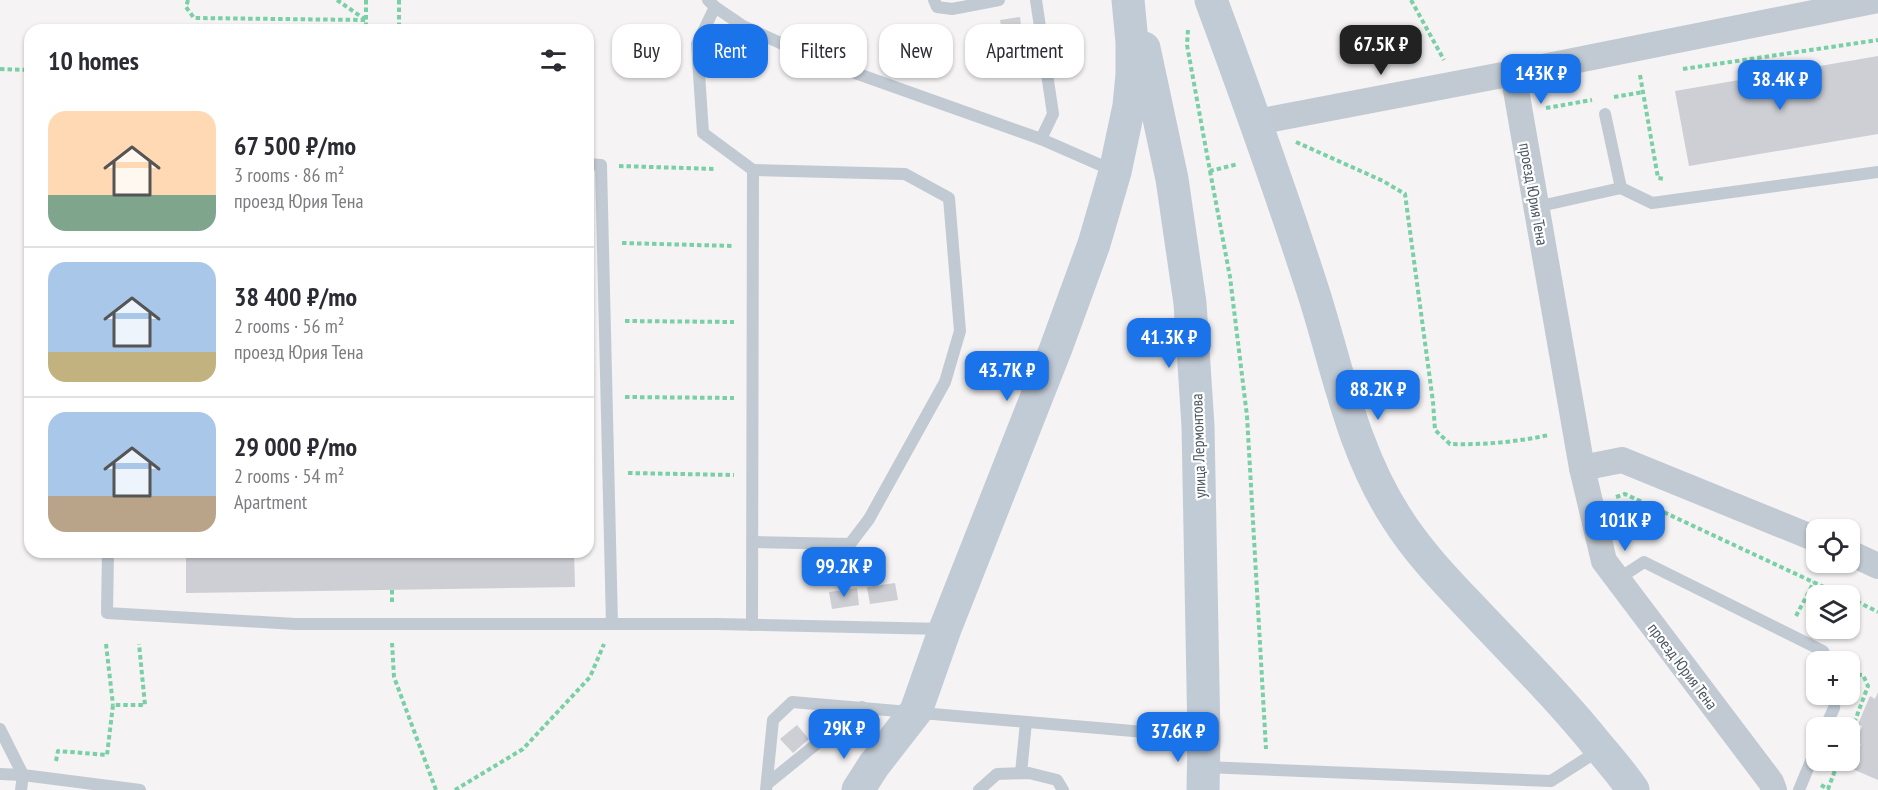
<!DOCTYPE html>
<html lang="en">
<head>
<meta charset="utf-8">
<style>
	:root { --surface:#fff; --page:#f2f2f3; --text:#2b2b33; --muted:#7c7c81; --line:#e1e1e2; --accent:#1a73e8 }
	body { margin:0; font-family:"PT Sans Narrow",sans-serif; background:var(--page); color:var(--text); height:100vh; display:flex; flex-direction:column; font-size:22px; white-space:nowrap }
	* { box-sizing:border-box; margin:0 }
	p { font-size:20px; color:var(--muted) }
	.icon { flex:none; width:33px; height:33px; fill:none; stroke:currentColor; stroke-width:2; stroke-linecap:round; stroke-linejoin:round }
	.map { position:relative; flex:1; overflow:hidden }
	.side { position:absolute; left:24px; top:24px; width:570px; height:534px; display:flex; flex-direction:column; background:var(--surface); border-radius:18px; box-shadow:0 2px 4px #0004 }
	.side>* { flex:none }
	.banner { position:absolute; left:612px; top:24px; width:570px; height:54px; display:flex; gap:12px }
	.tools { position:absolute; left:1806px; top:519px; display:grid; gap:12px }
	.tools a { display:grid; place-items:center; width:54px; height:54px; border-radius:12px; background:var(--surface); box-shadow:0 2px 4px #0004; font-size:30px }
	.price { position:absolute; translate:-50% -51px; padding:0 14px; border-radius:12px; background:var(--accent); color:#fff; font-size:20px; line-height:39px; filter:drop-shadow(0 2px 3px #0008) }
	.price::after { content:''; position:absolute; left:50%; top:36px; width:18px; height:14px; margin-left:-9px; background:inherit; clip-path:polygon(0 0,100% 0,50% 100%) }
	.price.active { background:#222; color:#fff }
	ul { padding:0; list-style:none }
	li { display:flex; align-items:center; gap:18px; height:150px; padding:0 24px }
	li+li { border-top:2px solid var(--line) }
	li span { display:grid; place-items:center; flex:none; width:168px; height:120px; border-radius:18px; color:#555 }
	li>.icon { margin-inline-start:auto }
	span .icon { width:72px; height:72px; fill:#fffc; stroke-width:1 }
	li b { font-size:26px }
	h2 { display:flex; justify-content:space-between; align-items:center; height:72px; padding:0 24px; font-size:26px }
	.tag { padding:0 21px; border-radius:18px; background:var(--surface); box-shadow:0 2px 4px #0004; font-size:21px; line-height:54px }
	.tag.active { background:var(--accent); color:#fff }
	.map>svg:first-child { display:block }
	.building { fill:#cdcfd5 }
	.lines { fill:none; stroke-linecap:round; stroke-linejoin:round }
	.path { stroke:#7ad0a6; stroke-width:4; stroke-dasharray:4.5 3; stroke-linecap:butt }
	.lane { stroke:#c1cad2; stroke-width:12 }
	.street { stroke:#c1cad2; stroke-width:26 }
	.secondary { stroke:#c1cbd6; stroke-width:33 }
	.labels { text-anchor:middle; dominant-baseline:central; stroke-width:4.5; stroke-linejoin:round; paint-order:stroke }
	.street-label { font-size:16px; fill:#4a5661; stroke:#fff }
</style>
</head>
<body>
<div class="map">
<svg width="1878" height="790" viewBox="0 0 1878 790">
	<rect width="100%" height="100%" fill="#f5f3f3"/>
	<!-- building -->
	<g class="building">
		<path d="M1020 17 1022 33 1003 36 1000 20Z"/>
		<path d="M1878 56V134L1689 166 1675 91Z"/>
		<path d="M186 552H574L575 587 186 593Z"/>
		<path d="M895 583 898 600 870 604 867 587Z"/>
		<path d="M857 588 859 605 832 609 829 592Z"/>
		<path d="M1878 692V780L1850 768 1861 744 1856 741 1862 726 1858 724 1870 696 1875 699Z"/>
		<path d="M797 725 809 739 793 753 780 739Z"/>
	</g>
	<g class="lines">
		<!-- path -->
		<g class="path">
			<path d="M188 0 186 7 194 18 366 20"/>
			<path d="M337 0 366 20"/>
			<path d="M366 0V30"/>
			<path d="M399 0V30"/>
			<path d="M1411 0 1444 60"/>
			<path d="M1188 30 1187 45 1210 171 1238 164"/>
			<path d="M0 69 30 70"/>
			<path d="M1683 69 1878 40"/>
			<path d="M1640 75 1658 178 1664 179"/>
			<path d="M1614 97 1643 92"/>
			<path d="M1546 108 1592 100"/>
			<path d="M1296 142 1383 181 1405 194 1433 402 1435 430 1450 444C1483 445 1516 442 1549 435"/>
			<path d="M619 166 716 169"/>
			<path d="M1210 171 1230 277 1247 416 1266 749"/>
			<path d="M622 243 734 246"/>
			<path d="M625 321 734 322"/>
			<path d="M625 397 734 398"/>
			<path d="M628 473 734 475"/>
			<path d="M1616 497 1625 494 1843 596"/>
			<path d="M392 590V605"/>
			<path d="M1850 598 1878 612"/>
			<path d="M1796 616 1814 582"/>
			<path d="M392 643 394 677 436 790"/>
			<path d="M106 644 113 705"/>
			<path d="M1850 674 1863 675 1868 686 1850 734"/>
			<path d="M56 761 58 751 107 755 113 705H145L139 644"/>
			<path d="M1821 785 1828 789 1839 760"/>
			<path d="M455 790 523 749 590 677 604 644"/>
		</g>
		<!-- lane -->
		<g class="lane">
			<path d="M708 0 715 7 743 26 813 58 1041 139 1114 171"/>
			<path d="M934 0 937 7 952 9 999 0"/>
			<path d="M1036 0 1053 114 1041 139"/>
			<path d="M715 7 697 44 703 133 753 170 752 625"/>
			<path d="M1605 114 1621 188"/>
			<path d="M588 164 601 165 612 624"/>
			<path d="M1536 207 1621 188 1652 203 1878 172"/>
			<path d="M753 542 850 544 869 519 945 382 960 331 949 198 905 174 753 170"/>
			<path d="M108 552 107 613 295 624H717L944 629"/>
			<path d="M1618 579 1644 562 1823 651 1828 662"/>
			<path d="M1825 728 1834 708 1835 694"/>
			<path d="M0 729 23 775 21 790"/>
			<path d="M1205 767 1551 781 1601 749"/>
			<path d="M1021 773 1026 722"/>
			<path d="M0 774 23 775 140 790"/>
			<path d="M767 784 862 707"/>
			<path d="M766 790 773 720 792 702 1203 737"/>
			<path d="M979 790 997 774 1029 773 1057 780 1063 790"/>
			<path d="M1799 790 1816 749"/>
		</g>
		<!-- street -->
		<g class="street">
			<path d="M1257 122 1513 73"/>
			<path d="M1582 468 1513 73 1878 0"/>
			<path d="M1850 553 1878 566"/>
			<path d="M1774 790 1771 782 1604 561 1582 468 1622 460 1816 539"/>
		</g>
		<!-- secondary -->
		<g class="secondary">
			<path d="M1211 0C1247 97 1282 195 1314 294 1338 370 1352 449 1396 517 1416 549 1443 578 1469 605 1513 652 1559 697 1599 747 1611 761 1623 775 1633 790"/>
			<path d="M1144 48 1172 179 1190 303 1198 426 1204 737 1203 790"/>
			<path d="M858 790 874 765 916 711 945 629 1056 348 1094 244 1115 172 1129 106 1132 74V42L1128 0"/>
		</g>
	</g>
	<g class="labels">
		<!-- street labels -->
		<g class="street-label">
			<text transform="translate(1534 194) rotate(80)">проезд Юрия Тена</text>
			<text transform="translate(1198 446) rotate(-92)">улица Лермонтова</text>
			<text transform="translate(1683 666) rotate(53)">проезд Юрия Тена</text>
		</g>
	</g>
</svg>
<div class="tools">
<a><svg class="icon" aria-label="locate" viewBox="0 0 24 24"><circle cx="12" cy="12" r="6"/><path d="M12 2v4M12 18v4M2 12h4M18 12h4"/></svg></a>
<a><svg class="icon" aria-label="layers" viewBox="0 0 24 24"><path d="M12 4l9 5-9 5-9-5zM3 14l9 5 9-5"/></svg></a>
<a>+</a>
<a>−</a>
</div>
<b class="price active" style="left:1381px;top:76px">67.5K ₽</b>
<b class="price" style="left:1541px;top:105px">143K ₽</b>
<b class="price" style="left:1780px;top:111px">38.4K ₽</b>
<b class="price" style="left:1169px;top:369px">41.3K ₽</b>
<b class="price" style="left:1007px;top:402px">43.7K ₽</b>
<b class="price" style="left:1378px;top:421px">88.2K ₽</b>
<b class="price" style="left:1625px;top:552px">101K ₽</b>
<b class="price" style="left:844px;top:598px">99.2K ₽</b>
<b class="price" style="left:844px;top:760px">29K ₽</b>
<b class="price" style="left:1178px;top:763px">37.6K ₽</b>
<div class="banner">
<a class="tag">Buy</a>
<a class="tag active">Rent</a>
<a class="tag">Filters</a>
<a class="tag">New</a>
<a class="tag">Apartment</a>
</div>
<section class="side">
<h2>10 homes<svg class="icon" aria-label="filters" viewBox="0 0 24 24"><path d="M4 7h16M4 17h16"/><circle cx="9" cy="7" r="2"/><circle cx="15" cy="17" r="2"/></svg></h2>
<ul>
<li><span style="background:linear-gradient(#ffd9b3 70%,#7fa58c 0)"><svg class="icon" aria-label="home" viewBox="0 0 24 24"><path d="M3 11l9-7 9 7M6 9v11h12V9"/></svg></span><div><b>67 500 ₽/mo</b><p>3 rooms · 86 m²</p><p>проезд Юрия Тена</p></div></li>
<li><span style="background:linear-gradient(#a9c7e8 75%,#c2b280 0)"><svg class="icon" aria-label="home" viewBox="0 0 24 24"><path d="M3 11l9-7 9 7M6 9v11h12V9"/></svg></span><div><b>38 400 ₽/mo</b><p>2 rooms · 56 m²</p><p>проезд Юрия Тена</p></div></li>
<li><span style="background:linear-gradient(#a9c7e8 70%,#b9a48a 0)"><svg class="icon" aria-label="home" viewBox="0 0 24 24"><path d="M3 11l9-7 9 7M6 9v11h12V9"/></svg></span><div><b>29 000 ₽/mo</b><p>2 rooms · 54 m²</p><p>Apartment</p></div></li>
</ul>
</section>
</div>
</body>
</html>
